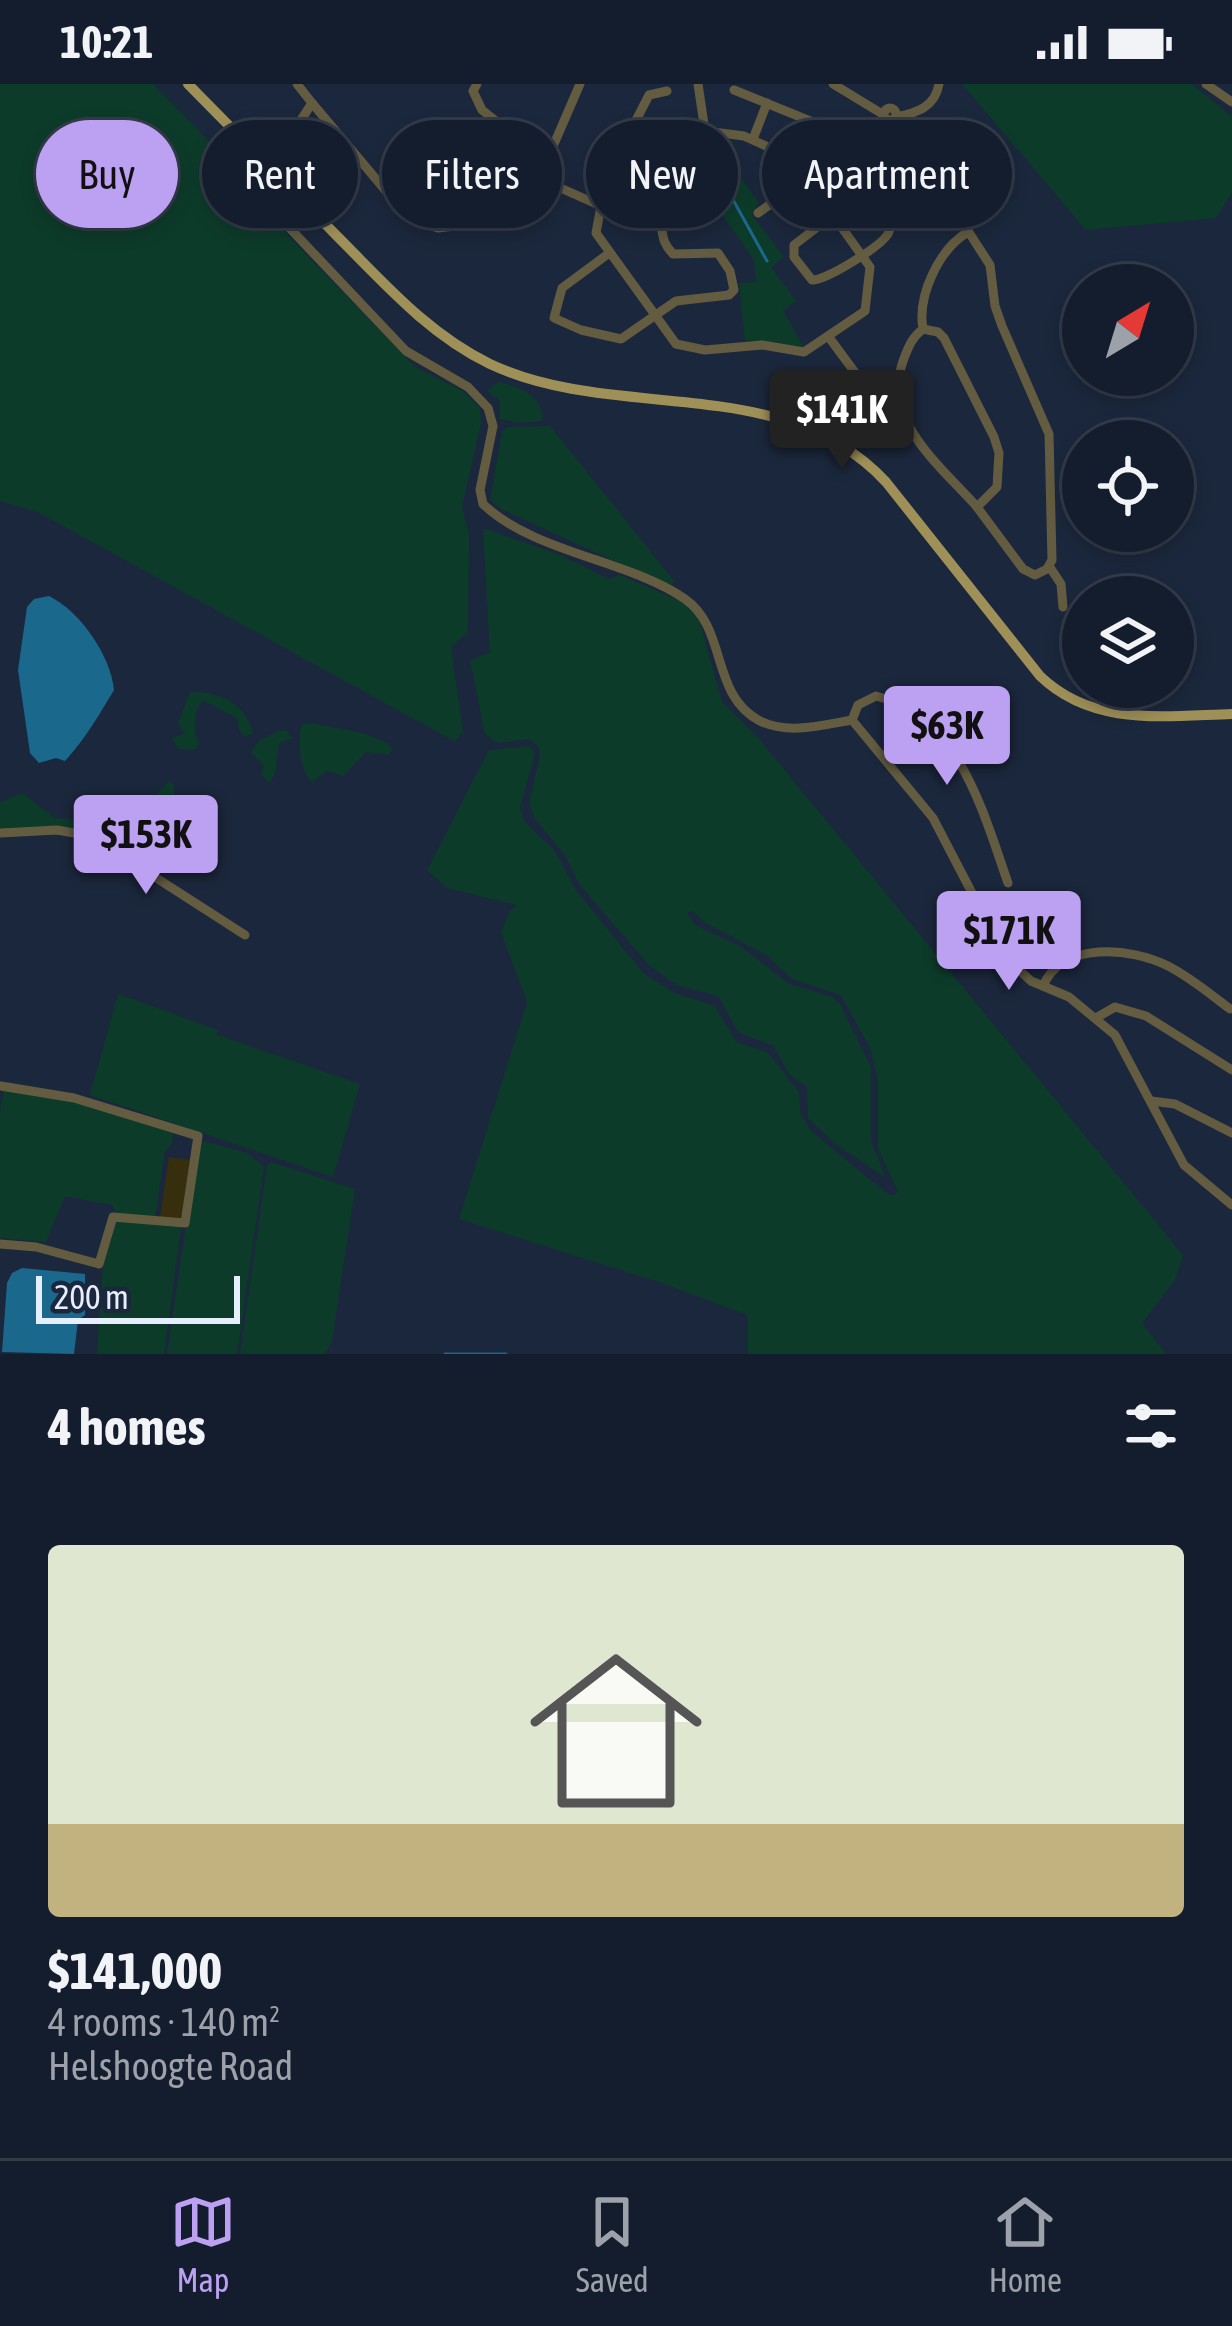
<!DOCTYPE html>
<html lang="en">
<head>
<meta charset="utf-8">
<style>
	:root { --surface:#141d2d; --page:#1d2635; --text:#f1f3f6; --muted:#9da2aa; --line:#333b49; --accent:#bca0f2 }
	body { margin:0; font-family:"Asap Condensed",sans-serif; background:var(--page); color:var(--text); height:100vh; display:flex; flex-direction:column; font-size:45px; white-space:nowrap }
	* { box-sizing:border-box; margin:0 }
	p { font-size:39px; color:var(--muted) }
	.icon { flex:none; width:66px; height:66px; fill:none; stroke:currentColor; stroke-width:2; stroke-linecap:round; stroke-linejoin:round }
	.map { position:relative; height:1270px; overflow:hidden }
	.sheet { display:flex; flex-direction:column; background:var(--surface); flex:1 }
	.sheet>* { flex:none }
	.hud { position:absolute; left:36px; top:36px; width:1161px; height:108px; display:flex; gap:24px }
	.needle { width:78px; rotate:38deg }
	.fabs { position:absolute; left:1062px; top:180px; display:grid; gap:24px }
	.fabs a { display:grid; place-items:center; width:132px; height:132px; border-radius:50%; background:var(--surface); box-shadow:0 6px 18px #0003,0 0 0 3px var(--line); font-size:60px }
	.scale { position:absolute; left:36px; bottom:30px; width:204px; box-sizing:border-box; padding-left:12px; border:6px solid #e7effe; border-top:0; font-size:33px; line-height:42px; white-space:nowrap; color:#e7effe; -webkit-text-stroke:9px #1b273c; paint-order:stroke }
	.price { position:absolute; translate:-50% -102px; padding:0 27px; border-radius:12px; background:var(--accent); color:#111; font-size:39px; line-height:78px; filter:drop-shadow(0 3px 6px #0008) }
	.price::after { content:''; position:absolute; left:50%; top:72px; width:36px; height:27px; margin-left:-18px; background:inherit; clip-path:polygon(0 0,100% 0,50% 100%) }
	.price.current { background:#222; color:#fff }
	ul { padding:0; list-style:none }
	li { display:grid; align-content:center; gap:24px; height:636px; padding:0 48px }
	li span { display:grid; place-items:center; height:372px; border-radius:12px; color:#555 }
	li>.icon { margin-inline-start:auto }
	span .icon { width:216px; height:216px; fill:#fffc; stroke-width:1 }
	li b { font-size:51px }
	h2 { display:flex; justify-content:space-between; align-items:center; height:144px; padding:0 48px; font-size:51px }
	.pill { padding:0 42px; border-radius:54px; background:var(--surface); box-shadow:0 6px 18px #0003,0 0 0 3px var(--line); font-size:42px; line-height:108px }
	.pill.current { background:var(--accent); color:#111 }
	.status { display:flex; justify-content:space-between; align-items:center; height:84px; padding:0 60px; background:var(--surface); direction:ltr }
	.status svg { height:33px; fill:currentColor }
	.tab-bar { display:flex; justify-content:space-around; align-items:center; height:168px; border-top:3px solid var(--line); background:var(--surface); font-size:33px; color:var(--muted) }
	.tab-bar a { display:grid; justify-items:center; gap:6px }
	.tab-bar .current { color:var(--accent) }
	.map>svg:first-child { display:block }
	.green { fill:#0d3b2a }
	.sand { fill:#362e0d }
	.water { fill:#1b688d }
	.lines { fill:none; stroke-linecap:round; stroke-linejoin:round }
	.stream { stroke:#1b688d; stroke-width:3 }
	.minor-tunnel { stroke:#3a4559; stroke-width:9; stroke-dasharray:9 4.5; stroke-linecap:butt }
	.minor { stroke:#635c41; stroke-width:9 }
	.major { stroke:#9f9057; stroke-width:10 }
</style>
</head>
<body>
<div class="status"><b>10:21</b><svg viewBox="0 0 49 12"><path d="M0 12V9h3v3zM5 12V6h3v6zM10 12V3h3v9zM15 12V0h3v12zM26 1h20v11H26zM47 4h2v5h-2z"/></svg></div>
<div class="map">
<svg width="1232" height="1270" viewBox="0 0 1232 1270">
	<rect width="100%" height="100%" fill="#1b273c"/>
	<!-- green -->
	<g class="green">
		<path d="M0 0H153L243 92 250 112 415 283 463 307 480 324 481 339 462 422 469 453 468 548 451 563 463 648 454 657 38 428 0 417Z"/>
		<path d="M962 0H1192L1232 33V108L1216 134 1086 146Z"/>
		<path d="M710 55 733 57 737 88 759 119 751 130 784 173 771 183 796 217 783 226 804 264C785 268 765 255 745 257L739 199 756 198 754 176 717 123 721 104 693 66Z"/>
		<path d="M498 298C520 303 538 309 543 333L540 337 521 339 500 335V316L487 307Z"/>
		<path d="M550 342 674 497 671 503 501 425 490 416 502 347 507 343Z"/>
		<path d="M483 444 560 471 609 495 620 491 687 520 700 539 722 618 759 655 1183 1171 1175 1196 1142 1239 1166 1270H748V1231L659 1198 459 1135 527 918 501 848 510 827 517 821 447 804 427 786 489 666 530 662 535 669 520 723 524 737 555 767 575 805 643 889 674 909 715 922 736 958 767 968 799 1008 800 1029 811 1047 883 1106 891 1112 898 1108 878 1064V995L870 964 841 911 792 895 766 871 704 838 693 827 687 829 695 841 740 862 789 900 832 913 840 920 871 983V1058L886 1094 834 1059 808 1034 807 1003 789 990 774 962C724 943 744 954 718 912L677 901 650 882 579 800 565 771 535 735 529 720 540 671 538 662 529 655 498 659 485 650 470 576 490 569Z"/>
		<path d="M190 608C219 606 247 621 253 650L244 652 239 646 238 635 203 616C194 626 192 647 199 658L195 665H179L172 654 185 650 178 639Z"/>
		<path d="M312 639C336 646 376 646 393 665L387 671 366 668 343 692 327 687 312 698C299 684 297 658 302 640Z"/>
		<path d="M277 647H286L293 654 279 659 275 690 269 699 261 690 264 682 251 668 259 657Z"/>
		<path d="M169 697 174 701V718L184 732 124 766 105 751 0 746V718L22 709 55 734 131 739 140 725 157 727 155 713Z"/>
		<path d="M118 910 218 946 217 951 360 1000 333 1093 90 1011Z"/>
		<path d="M4 1006 80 1016 174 1046 171 1062 165 1066 155 1135 116 1129 112 1121 65 1112 46 1158 0 1154V1027Z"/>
		<path d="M204 1057 247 1069 264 1082 237 1270H167L198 1059Z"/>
		<path d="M271 1078 355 1105 332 1257 325 1270H240L267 1082Z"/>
		<path d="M118 1134 181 1143 164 1270H97L103 1181Z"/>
	</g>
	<!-- sand -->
	<path class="sand" d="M169 1073 190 1076 181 1136 160 1133Z"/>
	<!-- water -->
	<g class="water">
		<path d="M49 512C80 527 111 572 114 606 97 634 88 651 65 677L56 674 39 679 30 669 18 586 27 523 34 515Z"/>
		<path d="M22 1184 85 1190V1231L78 1236 74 1270 2 1268 7 1199 12 1189Z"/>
	</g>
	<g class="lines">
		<!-- stream -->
		<g class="stream">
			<path d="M701 58 767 177"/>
			<path d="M445 1270H506"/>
		</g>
		<!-- minor-tunnel -->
		<path class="minor-tunnel" d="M896 50 900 55"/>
		<!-- minor -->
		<g class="minor">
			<path d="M297 0 312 19 301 36 247 91V99L406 267 468 303 488 324 493 342 480 406 483 420C534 469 629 476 685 515 728 545 710 611 760 637 788 651 823 641 852 636"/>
			<path d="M698 0 705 47"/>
			<path d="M833 0 884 31"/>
			<path d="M1206 0 1232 18"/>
			<path d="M734 6 825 43 890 130C891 139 892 142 888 150 880 163 825 197 812 196L794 173V161L833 131"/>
			<path d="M312 19 402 126 420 138 438 144 481 139 509 120 524 93 525 60 482 26 473 7 477 0"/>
			<circle cx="890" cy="30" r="6"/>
			<path d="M896 33C917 29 935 23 939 0"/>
			<path d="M705 47 744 52 792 74 870 183 865 227 804 268 762 261 705 266 676 260 596 149 601 122Z"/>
			<path d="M906 51 990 181 995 222 1002 242 1049 350 1052 476 1047 485 1035 491 1023 485 977 423"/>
			<path d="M753 55 767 19"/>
			<path d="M538 94 601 122"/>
			<path d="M758 129 807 94"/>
			<path d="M661 139H670L715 107"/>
			<path d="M519 141 580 0"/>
			<path d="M608 170 562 204 554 234 581 246 621 255 676 217 729 211 734 206 730 187 718 169 673 170C658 155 665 144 657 128 649 112 632 99 625 81 618 64 641 28 649 11L667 7"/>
			<path d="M923 245 938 248 944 254 994 353 999 369 997 403 977 423C941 382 882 338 903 277 908 264 911 254 923 245 917 212 939 165 968 148"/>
			<path d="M828 252 862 298"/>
			<path d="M1049 482 1061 500 1063 523"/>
			<path d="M852 636 933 734 996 855 1018 885 1031 897 1069 913 1115 951 1184 1081 1232 1121"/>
			<path d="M852 636 858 621 876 612C959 632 983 728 1008 799"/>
			<path d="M0 749 57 746 91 752 245 851"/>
			<path d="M1043 902C1062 857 1131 863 1168 882 1190 893 1210 910 1230 925"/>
			<path d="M1096 934 1115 923 1146 932 1232 986"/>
			<path d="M1151 1017 1175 1020 1232 1049"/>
			<path d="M0 1160 36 1163 99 1180 113 1133 185 1139 198 1052 74 1014 1 1002"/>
		</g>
		<!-- major -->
		<path class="major" d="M188 0C237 50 287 100 336 151 384 199 428 250 490 280 618 340 782 286 886 398L1040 592C1093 643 1164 632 1232 630"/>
	</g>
</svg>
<div class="fabs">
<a><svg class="needle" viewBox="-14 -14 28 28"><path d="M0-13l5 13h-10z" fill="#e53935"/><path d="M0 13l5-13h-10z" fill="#9da2aa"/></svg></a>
<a><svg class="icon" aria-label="locate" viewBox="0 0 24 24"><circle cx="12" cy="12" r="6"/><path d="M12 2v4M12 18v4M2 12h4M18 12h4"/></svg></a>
<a><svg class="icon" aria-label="layers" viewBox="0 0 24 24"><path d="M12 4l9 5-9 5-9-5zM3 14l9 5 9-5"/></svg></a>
</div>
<div class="scale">200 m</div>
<b class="price current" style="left:842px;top:388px">$141K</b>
<b class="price" style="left:947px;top:704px">$63K</b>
<b class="price" style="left:146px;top:813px">$153K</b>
<b class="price" style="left:1009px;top:909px">$171K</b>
<div class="hud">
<a class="pill current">Buy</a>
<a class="pill">Rent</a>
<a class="pill">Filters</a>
<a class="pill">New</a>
<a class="pill">Apartment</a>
</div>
</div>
<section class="sheet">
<h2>4 homes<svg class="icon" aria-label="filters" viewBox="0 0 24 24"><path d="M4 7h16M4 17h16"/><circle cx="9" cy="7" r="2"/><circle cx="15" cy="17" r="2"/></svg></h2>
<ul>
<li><span style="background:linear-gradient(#dfe7d0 75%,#c2b280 0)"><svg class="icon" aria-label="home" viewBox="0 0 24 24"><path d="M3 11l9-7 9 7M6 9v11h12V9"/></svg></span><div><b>$141,000</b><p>4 rooms · 140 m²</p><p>Helshoogte Road</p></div></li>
</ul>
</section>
<nav class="tab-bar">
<a class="current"><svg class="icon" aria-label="map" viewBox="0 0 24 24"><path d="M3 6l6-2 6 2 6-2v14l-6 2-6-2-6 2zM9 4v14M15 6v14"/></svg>Map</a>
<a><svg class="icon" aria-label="saved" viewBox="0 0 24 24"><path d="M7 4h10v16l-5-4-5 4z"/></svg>Saved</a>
<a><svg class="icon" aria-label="home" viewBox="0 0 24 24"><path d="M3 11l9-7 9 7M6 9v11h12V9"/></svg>Home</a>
</nav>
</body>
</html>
